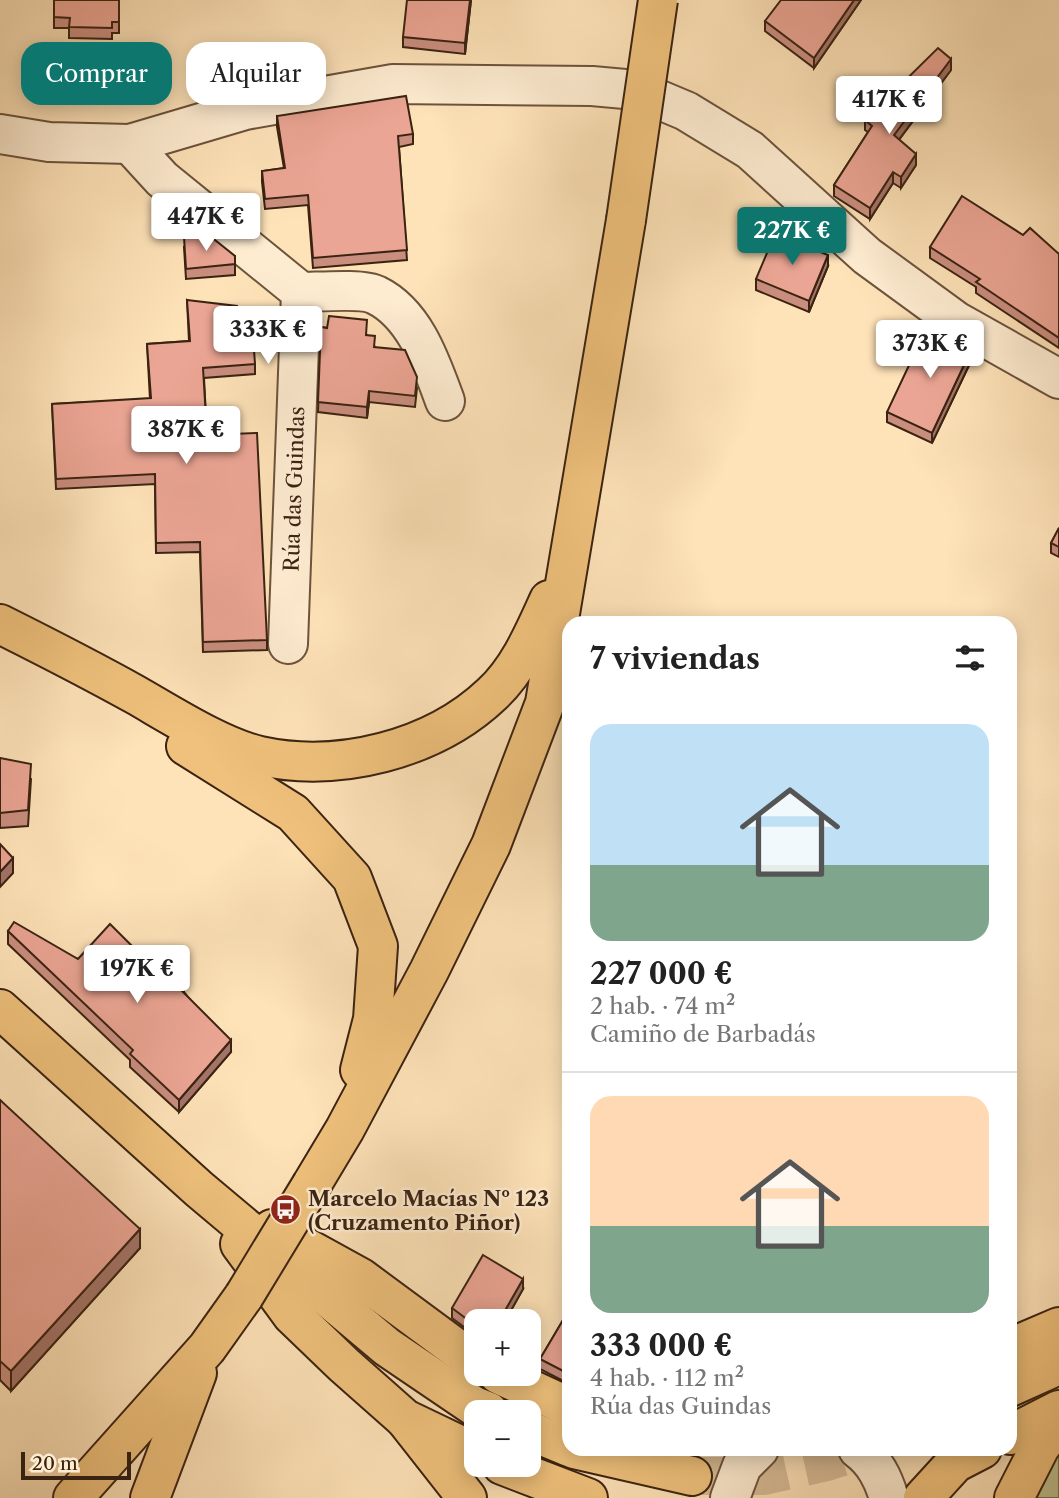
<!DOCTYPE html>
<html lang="es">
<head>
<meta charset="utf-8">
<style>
	:root { --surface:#fff; --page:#f6f6f6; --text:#222; --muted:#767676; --line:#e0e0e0; --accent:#0f766e }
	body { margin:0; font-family:"Libre Caslon Text",serif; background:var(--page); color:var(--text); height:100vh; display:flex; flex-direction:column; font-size:26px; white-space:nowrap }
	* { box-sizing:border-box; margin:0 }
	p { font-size:23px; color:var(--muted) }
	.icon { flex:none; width:38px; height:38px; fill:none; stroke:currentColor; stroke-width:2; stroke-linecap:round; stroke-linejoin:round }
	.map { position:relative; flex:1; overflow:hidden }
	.panel { position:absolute; left:562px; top:616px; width:455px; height:840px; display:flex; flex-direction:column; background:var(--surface); border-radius:21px; box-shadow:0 4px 18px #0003 }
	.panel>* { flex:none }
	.hud { position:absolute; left:21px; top:42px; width:436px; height:63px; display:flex; gap:14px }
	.tools { position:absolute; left:464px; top:1309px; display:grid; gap:14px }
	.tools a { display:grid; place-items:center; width:77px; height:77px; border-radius:14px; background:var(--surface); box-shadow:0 4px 18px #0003; font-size:35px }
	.scale { position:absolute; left:21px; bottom:18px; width:110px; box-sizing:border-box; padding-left:7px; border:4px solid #3b2312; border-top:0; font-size:19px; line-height:24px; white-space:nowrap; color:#3b2312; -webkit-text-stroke:5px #feecd1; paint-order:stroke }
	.price { position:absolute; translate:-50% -60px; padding:0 16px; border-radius:7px; background:#fff; color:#222; font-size:23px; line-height:46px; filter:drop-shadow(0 2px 4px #0008) }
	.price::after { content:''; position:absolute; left:50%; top:42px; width:21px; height:16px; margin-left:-10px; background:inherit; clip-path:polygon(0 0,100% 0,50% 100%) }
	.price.selected { background:var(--accent); color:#fff }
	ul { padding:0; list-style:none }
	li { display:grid; align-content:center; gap:14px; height:371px; padding:0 28px }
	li+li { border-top:2px solid var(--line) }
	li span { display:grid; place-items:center; height:217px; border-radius:21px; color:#555 }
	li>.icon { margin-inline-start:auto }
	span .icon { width:126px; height:126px; fill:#fffc; stroke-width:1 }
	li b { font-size:30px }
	h2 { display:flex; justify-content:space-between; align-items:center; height:84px; padding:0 28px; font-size:30px }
	.chip { padding:0 24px; border-radius:21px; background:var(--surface); box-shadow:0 4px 18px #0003; font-size:24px; line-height:63px }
	.chip.selected { background:var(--accent); color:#fff }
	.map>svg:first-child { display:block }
	.green { fill:#bec390; stroke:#7c7351; stroke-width:2 }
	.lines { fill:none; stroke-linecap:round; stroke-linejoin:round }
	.major-tunnel { stroke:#d7bc97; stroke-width:38; stroke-dasharray:38 19; stroke-linecap:butt }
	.minor-casing { stroke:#6c533c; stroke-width:42 }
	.major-casing { stroke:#3b2312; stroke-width:42 }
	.highway-casing { stroke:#3b2312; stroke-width:42 }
	.minor { stroke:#feecd1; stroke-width:38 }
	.major { stroke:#efc17c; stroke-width:38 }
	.highway { stroke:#efc17c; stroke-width:38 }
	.highway-bridge-casing { stroke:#3b2312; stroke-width:42; stroke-linecap:butt }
	.highway-bridge { stroke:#efc17c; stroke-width:38 }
	.wall { fill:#ca8e7f; stroke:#3b2312; stroke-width:2 }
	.shaded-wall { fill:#a47468; stroke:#3b2312; stroke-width:2 }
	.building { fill:#eba594; stroke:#3b2312; stroke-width:2 }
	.labels { text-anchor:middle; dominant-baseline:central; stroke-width:5; stroke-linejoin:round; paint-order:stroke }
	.street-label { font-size:21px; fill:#3b2312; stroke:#feecd1 }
	.poi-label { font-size:21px; font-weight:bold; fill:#3b2312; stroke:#feecd1; text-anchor:start }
</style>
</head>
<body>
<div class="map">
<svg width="1059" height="1498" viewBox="0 0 1059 1498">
	<rect width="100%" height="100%" fill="#fee2b8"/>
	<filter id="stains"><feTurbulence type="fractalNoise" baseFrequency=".00286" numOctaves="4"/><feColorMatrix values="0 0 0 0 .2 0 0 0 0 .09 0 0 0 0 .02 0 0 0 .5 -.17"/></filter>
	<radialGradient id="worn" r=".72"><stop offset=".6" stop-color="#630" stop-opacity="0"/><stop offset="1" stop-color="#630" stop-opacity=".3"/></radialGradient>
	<!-- green -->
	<path class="green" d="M1059 1437V1498H1026Z"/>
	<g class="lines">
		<!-- major-tunnel -->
		<path class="major-tunnel" d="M692 1476H764L827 1462 867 1449"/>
		<defs>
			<g id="minor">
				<path d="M0 134 49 142 130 144 245 110 393 84 592 86 636 90 686 111 750 150 867 256 956 321 1059 379"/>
				<path d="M130 144 162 179 301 292 288 644"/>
				<path d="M301 292C317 292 363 288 376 295 415 314 431 363 445 401"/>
				<path d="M858 1449C875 1462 883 1478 889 1498"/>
				<path d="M730 1498 742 1466 759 1449"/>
			</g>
			<g id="major">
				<path d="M0 1009 199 1189 387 1347 474 1406 489 1412"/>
				<path d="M272 1229 361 1278 476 1363"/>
				<path d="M240 1244 292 1315 344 1365 405 1419 476 1453"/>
				<path d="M1010 1348 1059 1327"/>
				<path d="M498 1374 569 1407"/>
				<path d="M1010 1387 1059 1365"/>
				<path d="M528 1430 569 1447"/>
				<path d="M1010 1435 1059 1410"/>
				<path d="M574 1449 692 1476"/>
				<path d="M502 1465 588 1498"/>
				<path d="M923 1498 955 1463 982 1449"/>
				<path d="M1014 1498 1040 1447 1059 1423"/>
			</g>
			<g id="highway">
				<path d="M0 624C46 647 91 670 136 695 171 715 221 747 260 756 338 773 433 750 492 694 519 669 534 633 549 600"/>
				<path d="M186 746 293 813 352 878 378 946 373 1019 360 1070"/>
				<path d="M312 1184 345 1129 429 971 491 845 545 703 626 220"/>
				<path d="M405 1419 467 1498"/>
				<path d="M73 1498 207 1348 244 1296"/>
				<path d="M150 1498 197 1373"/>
			</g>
		</defs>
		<!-- minor casing -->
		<use href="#minor" class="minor-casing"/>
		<!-- major casing -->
		<use href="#major" class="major-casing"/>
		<!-- highway casing -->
		<use href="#highway" class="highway-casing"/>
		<!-- minor -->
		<use href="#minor" class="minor"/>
		<!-- major -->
		<use href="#major" class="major"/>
		<!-- highway -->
		<use href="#highway" class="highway"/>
		<defs>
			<g id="highway-bridge">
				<path d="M626 220 658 0"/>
				<path d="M244 1296 312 1184"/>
			</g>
		</defs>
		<!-- highway-bridge casing -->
		<use href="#highway-bridge" class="highway-bridge-casing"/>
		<!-- highway-bridge -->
		<use href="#highway-bridge" class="highway-bridge"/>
	</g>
	<!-- wall -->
	<g class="wall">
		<path d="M54 0H119V33H112V39L69 38V28H54Z"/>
		<path d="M471 0 465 54 403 47V37Z"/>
		<path d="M861 0 814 68 765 31V21Z"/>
		<path d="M951 70 899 140 916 165 901 188 893 183 870 219 834 196V185L868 132 865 130V120Z"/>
		<path d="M277 116 413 134V144L399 147 407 260 313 268 308 205 265 209 262 182V171L284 168 277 127Z"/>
		<path d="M1023 235 1059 254V348L976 293V287L930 258V247Z"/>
		<path d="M184 247 235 256V275L186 279Z"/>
		<path d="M828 266 809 312 756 290V279Z"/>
		<path d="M187 300 238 323 255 364V374L204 378 207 435 267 640V650L203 652 200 552 156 553 155 484 56 489 52 404 150 399 147 344 189 341Z"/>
		<path d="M321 327 367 335 375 347 417 388 415 407 369 402 367 418 318 412Z"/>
		<path d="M972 359 932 443 887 422V412Z"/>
		<path d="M1059 528V557L1051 553V543Z"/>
		<path d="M0 758 31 779 28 826 0 828Z"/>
		<path d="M8 931 78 959 147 961 184 992 231 1052 179 1112 130 1067V1060L8 944Z"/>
		<path d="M0 1100 140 1248 11 1391 0 1380Z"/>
		<path d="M523 1289 505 1321H476V1336L452 1318V1308Z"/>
		<path d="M569 1310V1384L540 1369V1359Z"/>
	</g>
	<!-- shaded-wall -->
	<g class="shaded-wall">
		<path d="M470 0H471L465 54V43Z"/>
		<path d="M854 0H861L814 68V58Z"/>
		<path d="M951 59V70L894 146V135Z"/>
		<path d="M916 154V165L901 188V177Z"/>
		<path d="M893 172V183L870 219V208Z"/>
		<path d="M828 255V266L809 312V301Z"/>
		<path d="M972 348V359L932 443V433Z"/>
		<path d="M369 391V402L367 418V407Z"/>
		<path d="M13 858V873L0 887V872Z"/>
		<path d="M184 980V993L178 987Z"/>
		<path d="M231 1040V1052L179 1112V1100Z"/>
		<path d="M140 1229V1248L11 1391V1371Z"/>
		<path d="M523 1279V1289L505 1321H499Z"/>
	</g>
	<!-- building -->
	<g class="building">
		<path d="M54 0H119V22H112V28L69 27 70 18 54 17Z"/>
		<path d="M407 0H470L465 43 403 37Z"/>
		<path d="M781 0H854L814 58 765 21Z"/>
		<path d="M938 48 951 59 894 135 916 154 901 177 893 172 870 208 834 185 872 126 865 120Z"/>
		<path d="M406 96 413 134 398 136 407 250 313 258 308 195 265 199 262 171 285 168 277 116Z"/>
		<path d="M962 196 1023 235 1030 228 1059 254V338L976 282 980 279 930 247Z"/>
		<path d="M775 234 828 255 809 301 756 279Z"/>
		<path d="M210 236 235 256V264L186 269 184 237Z"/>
		<path d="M187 300 237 306 238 323 252 321 255 364 203 368 207 435 257 433 267 640 203 642 200 542 156 543 155 474 56 479 52 404 151 398 147 344 190 341Z"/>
		<path d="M329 316 367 320 366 335 375 336 374 347 405 350 417 377 415 396 369 391 367 407 318 402 321 327 327 328Z"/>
		<path d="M927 327 972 348 932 433 887 412Z"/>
		<path d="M1059 528V547L1051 543Z"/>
		<path d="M0 758 31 764 28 810 0 813Z"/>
		<path d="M0 844 13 858 0 872Z"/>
		<path d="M14 922 78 959 110 924 147 961 154 953 184 980 178 987 231 1040 179 1100 130 1054 133 1050 8 931Z"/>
		<path d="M0 1100 140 1229 11 1371 0 1361Z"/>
		<path d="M483 1255 523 1279 499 1321H476V1326L452 1308Z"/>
		<path d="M569 1310V1374L540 1359Z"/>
	</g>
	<!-- icons -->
	<defs>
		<symbol id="bus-disc" viewBox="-11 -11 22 22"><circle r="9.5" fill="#8f2418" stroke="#feecd1"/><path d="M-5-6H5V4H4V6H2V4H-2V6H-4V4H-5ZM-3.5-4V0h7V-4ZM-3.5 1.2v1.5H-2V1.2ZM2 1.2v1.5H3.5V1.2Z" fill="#fff"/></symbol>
	</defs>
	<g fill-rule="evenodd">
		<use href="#bus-disc" x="268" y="1192" width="35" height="35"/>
	</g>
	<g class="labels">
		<!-- street labels -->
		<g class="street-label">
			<text transform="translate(294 489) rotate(-88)">Rúa das Guindas</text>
		</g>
		<!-- poi labels -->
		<g class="poi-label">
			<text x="308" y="1198">Marcelo Macías Nº 123<tspan x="308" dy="24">(Cruzamento Piñor)</tspan></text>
		</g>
	</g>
	<rect width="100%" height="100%" filter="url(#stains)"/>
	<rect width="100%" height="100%" fill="url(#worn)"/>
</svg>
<div class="tools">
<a>+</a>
<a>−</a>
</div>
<div class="scale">20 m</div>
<b class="price" style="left:889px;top:136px">417K €</b>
<b class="price" style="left:206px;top:253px">447K €</b>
<b class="price selected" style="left:792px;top:267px">227K €</b>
<b class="price" style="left:268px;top:366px">333K €</b>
<b class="price" style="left:930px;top:380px">373K €</b>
<b class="price" style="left:186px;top:466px">387K €</b>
<b class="price" style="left:137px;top:1005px">197K €</b>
<div class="hud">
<a class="chip selected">Comprar</a>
<a class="chip">Alquilar</a>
</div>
<section class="panel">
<h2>7 viviendas<svg class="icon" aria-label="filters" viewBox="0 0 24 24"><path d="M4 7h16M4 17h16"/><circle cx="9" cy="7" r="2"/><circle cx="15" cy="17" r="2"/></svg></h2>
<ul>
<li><span style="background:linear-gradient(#bfe0f5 65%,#7fa58c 0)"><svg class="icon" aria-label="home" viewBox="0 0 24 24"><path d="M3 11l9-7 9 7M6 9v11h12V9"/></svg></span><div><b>227 000 €</b><p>2 hab. · 74 m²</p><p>Camiño de Barbadás</p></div></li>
<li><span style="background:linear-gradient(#ffd9b3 60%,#7fa58c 0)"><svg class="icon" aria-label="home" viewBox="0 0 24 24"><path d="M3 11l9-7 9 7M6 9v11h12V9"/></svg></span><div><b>333 000 €</b><p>4 hab. · 112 m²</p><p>Rúa das Guindas</p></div></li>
</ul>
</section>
</div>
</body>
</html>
